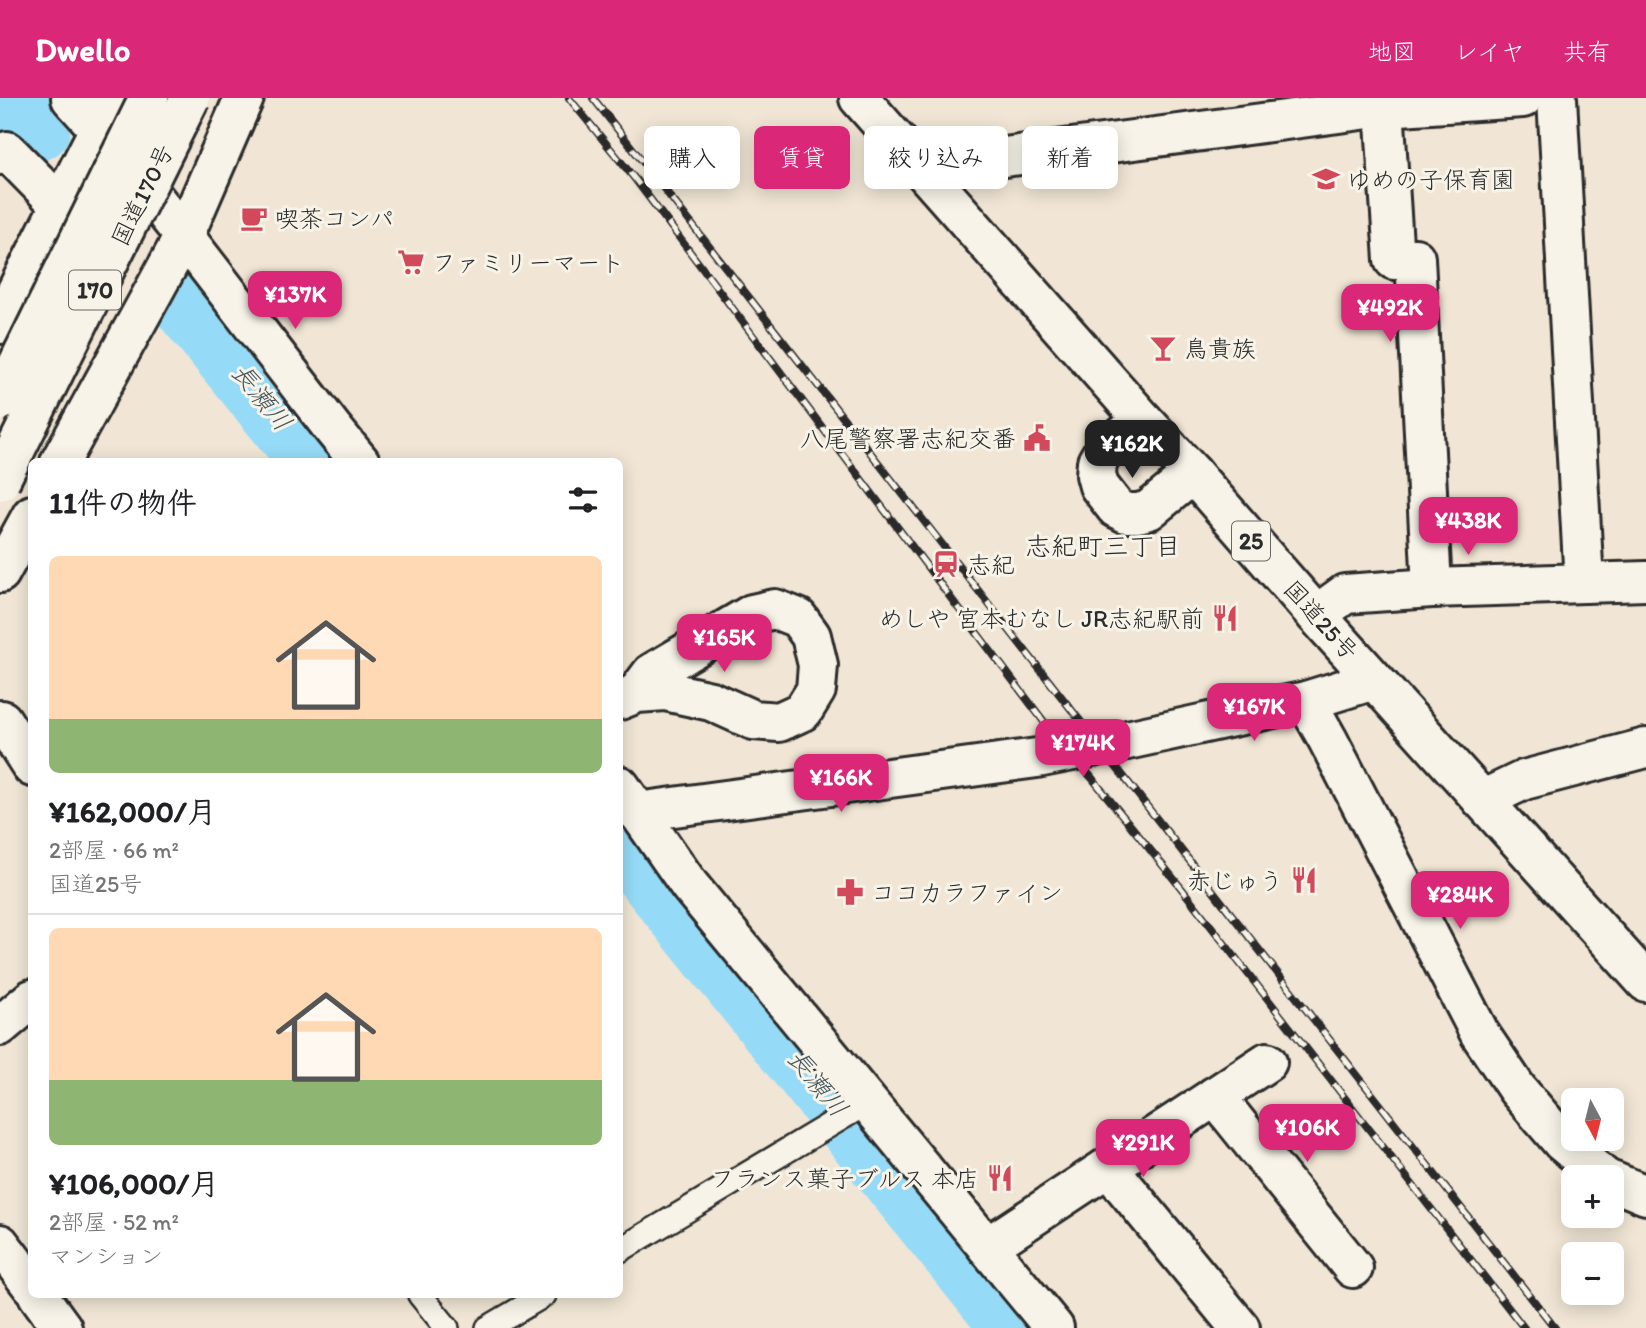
<!DOCTYPE html>
<html lang="ja">
<head>
<meta charset="utf-8">
<style>
	:root { --surface:#fff; --page:#f2f2f2; --text:#202124; --muted:#757577; --line:#e0e0e0; --accent:#db2777 }
	body { margin:0; font-family:Itim,"Klee One",sans-serif; background:var(--page); color:var(--text); height:100vh; display:flex; flex-direction:column; font-size:26px; white-space:nowrap }
	* { box-sizing:border-box; margin:0 }
	p { font-size:23px; color:var(--muted) }
	.icon { flex:none; width:38px; height:38px; fill:none; stroke:currentColor; stroke-width:2; stroke-linecap:round; stroke-linejoin:round }
	.map { position:relative; flex:1; overflow:hidden }
	.side { position:absolute; left:28px; top:360px; width:595px; height:840px; display:flex; flex-direction:column; background:var(--surface); border-radius:10px; box-shadow:0 4px 18px #0003 }
	.side>* { flex:none }
	.guide { position:absolute; left:644px; top:28px; width:665px; height:63px; display:flex; gap:14px }
	.needle { width:46px; rotate:173deg }
	.fabs { position:absolute; left:1561px; top:990px; display:grid; gap:14px }
	.fabs a { display:grid; place-items:center; width:63px; height:63px; border-radius:10px; background:var(--surface); box-shadow:0 4px 18px #0003; font-size:35px }
	.price { position:absolute; translate:-50% -60px; padding:0 16px; border-radius:14px; background:var(--accent); color:#fff; font-size:23px; line-height:46px; filter:drop-shadow(0 2px 4px #0008) }
	.price::after { content:''; position:absolute; left:50%; top:42px; width:21px; height:16px; margin-left:-10px; background:inherit; clip-path:polygon(0 0,100% 0,50% 100%) }
	.price.on { background:#222; color:#fff }
	ul { padding:0; list-style:none }
	li { display:grid; align-content:center; gap:14px; height:371px; padding:0 21px }
	li+li { border-top:2px solid var(--line) }
	li span { display:grid; place-items:center; height:217px; border-radius:10px; color:#555 }
	li>.icon { margin-inline-start:auto }
	span .icon { width:126px; height:126px; fill:#fffc; stroke-width:1 }
	li b { font-size:30px }
	h2 { display:flex; justify-content:space-between; align-items:center; height:84px; padding:0 21px; font-size:30px }
	.chip { padding:0 24px; border-radius:10px; background:var(--surface); box-shadow:0 4px 18px #0003; font-size:24px; line-height:63px }
	.chip.on { background:var(--accent); color:#fff }
	header { display:flex; align-items:center; gap:42px; box-sizing:border-box; height:98px; padding:0 35px; background:var(--accent); color:#fff }
	header strong { font-size:33px }
	nav { display:flex; gap:38px; margin-inline-start:auto; font-size:24px }
	.map>svg:first-child { display:block }
	.lines { fill:none; stroke-linecap:round; stroke-linejoin:round }
	.river { stroke:#95dbf7; stroke-width:68 }
	.lane-casing { stroke:#2b2b2b; stroke-width:28 }
	.street-casing { stroke:#2b2b2b; stroke-width:44 }
	.secondary-casing { stroke:#2b2b2b; stroke-width:44 }
	.highway-casing { stroke:#2b2b2b; stroke-width:44 }
	.lane { stroke:#f7f3e8; stroke-width:23 }
	.street { stroke:#f7f3e8; stroke-width:38 }
	.secondary { stroke:#f7f3e8; stroke-width:38 }
	.highway { stroke:#f7f3e8; stroke-width:38 }
	.rail-casing { stroke:#2b2b2b; stroke-width:8 }
	.rail { stroke:#f7f3e8; stroke-width:5; stroke-dasharray:16; stroke-linecap:butt }
	.highway-bridge-casing { stroke:#2b2b2b; stroke-width:44; stroke-linecap:butt }
	.highway-bridge { stroke:#f7f3e8; stroke-width:38 }
	.labels { text-anchor:middle; dominant-baseline:central; stroke-width:6; stroke-linejoin:round; paint-order:stroke }
	.shield { fill:#f7f3e8; stroke:#686764; stroke-width:2 }
	.shield-label { font-size:23px; font-weight:bold; fill:#2b2b2b }
	.poi-label { font-size:24px; fill:#2b2b2b; stroke:#f7f3e8; text-anchor:start }
	.street-label { font-size:24px; fill:#2b2b2b; stroke:#f7f3e8 }
	.water-label { font-size:26px; font-style:italic; fill:#46575e; stroke:#f7f3e8 }
	.neighbourhood-label { font-size:26px; fill:#2b2b2b; stroke:#f7f3e8 }
</style>
</head>
<body>
<header>
<strong>Dwello</strong>
<nav><a>地図</a><a>レイヤ</a><a>共有</a></nav>
</header>
<div class="map">
<svg width="1646" height="1230" viewBox="0 0 1646 1230">
	<rect width="100%" height="100%" fill="#f1e6d5"/>
	<filter id="ink" filterUnits="userSpaceOnUse"><feTurbulence type="fractalNoise" baseFrequency=".0143" numOctaves="2"/><feDisplacementMap in="SourceGraphic" scale="14" xChannelSelector="R" yChannelSelector="G"/><feConvolveMatrix kernelMatrix="1 2 1 2 8 2 1 2 1" color-interpolation-filters="sRGB"/></filter>
	<g filter="url(#ink)">
		<g class="lines">
			<!-- river -->
			<g class="river">
				<path d="M14 0 37 29"/>
				<path d="M182 201 315 364"/>
				<path d="M620 740 1016 1230"/>
			</g>
			<defs>
				<g id="lane">
					<path d="M620 1152 868 1004"/>
					<path d="M420 1197 447 1230"/>
					<path d="M488 1230 544 1197"/>
				</g>
				<g id="street">
					<path d="M71 0 99 31 113 0"/>
					<path d="M244 0 184 138 333 331 360 364"/>
					<path d="M1557 0 1584 485"/>
					<path d="M1384 9 1394 162 1415 160 1432 490"/>
					<path d="M0 57 7 53 60 107"/>
					<path d="M921 70 1384 9 1523 0"/>
					<path d="M1143 322 1103 354 1097 364 1096 377 1099 388 1116 410 1126 415H1138L1149 412 1193 376"/>
					<path d="M1316 517 1345 496 1432 490 1646 483"/>
					<path d="M620 602 637 595 665 593 711 603 753 622 779 624 803 613 816 592 818 567 811 538 798 520 775 511 752 516 652 575 637 595"/>
					<path d="M1306 603 1328 642 1480 936 1517 991 1562 1044 1605 1080"/>
					<path d="M2 622 32 669"/>
					<path d="M620 688 689 787 1054 1230"/>
					<path d="M637 714 1037 660 1118 644 1306 603 1374 582"/>
					<path d="M0 928 32 901"/>
					<path d="M1215 998 1353 1170"/>
					<path d="M1108 1069 1240 1230"/>
					<path d="M1612 1083 1646 1097"/>
					<path d="M0 1146 32 1188"/>
					<path d="M987 1149 1267 964"/>
					<path d="M38 1197 62 1230"/>
				</g>
				<path id="secondary" d="M1482 702 1524 682 1646 650"/>
				<g id="highway">
					<path d="M859 0 1143 322 1193 376 1316 517 1646 884"/>
					<path d="M0 226 99 31 184 138 60 364"/>
					<path d="M0 475 32 417"/>
				</g>
			</defs>
			<!-- lane casing -->
			<use href="#lane" class="lane-casing"/>
			<!-- street casing -->
			<use href="#street" class="street-casing"/>
			<!-- secondary casing -->
			<use href="#secondary" class="secondary-casing"/>
			<!-- highway casing -->
			<use href="#highway" class="highway-casing"/>
			<!-- lane -->
			<use href="#lane" class="lane"/>
			<!-- street -->
			<use href="#street" class="street"/>
			<!-- secondary -->
			<use href="#secondary" class="secondary"/>
			<!-- highway -->
			<use href="#highway" class="highway"/>
			<defs>
				<g id="rail">
					<path d="M569 0 635 81 1054 637 1092 680 1182 791 1524 1230"/>
					<path d="M593 0 1555 1230"/>
				</g>
			</defs>
			<!-- rail casing -->
			<use href="#rail" class="rail-casing"/>
			<!-- rail -->
			<use href="#rail" class="rail"/>
			<defs>
				<g id="highway-bridge">
					<path d="M0 303 149 0"/>
					<path d="M0 383 190 0"/>
				</g>
			</defs>
			<!-- highway-bridge casing -->
			<use href="#highway-bridge" class="highway-bridge-casing"/>
			<!-- highway-bridge -->
			<use href="#highway-bridge" class="highway-bridge"/>
		</g>
	</g>
	<!-- icons -->
	<defs>
		<symbol id="school-bare" viewBox="-9 -9 18 18"><path d="M0-5L7-2L0 1L-7-2ZM-4 1L0 2.5L4 1V4Q0 6-4 4Z" fill="#d1495b" stroke="#f7f3e8" stroke-width="2.5" paint-order="stroke"/></symbol>
		<symbol id="cafe-bare" viewBox="-9 -9 18 18"><path d="M-5.5-4.5H6V0H3Q3 3.5 0 3.5H-2.5Q-5.5 3.5-5.5 0ZM3-3.2v2h1.7v-2ZM-6 4.5H4V6H-6Z" fill="#d1495b" stroke="#f7f3e8" stroke-width="2.5" paint-order="stroke"/></symbol>
		<symbol id="supermarket-bare" viewBox="-9 -9 18 18"><path d="M-6-5.5h2.5l.6 2H6L4.5 2H-2.5L-4.4-4H-6ZM-1.5 3.2a1.3 1.3 0 1 0 .1 0ZM3 3.2a1.3 1.3 0 1 0 .1 0Z" fill="#d1495b" stroke="#f7f3e8" stroke-width="2.5" paint-order="stroke"/></symbol>
		<symbol id="bar-bare" viewBox="-9 -9 18 18"><path d="M-6-5H6L.8 .8V4.5H3.5V6h-7V4.5H-.8V.8Z" fill="#d1495b" stroke="#f7f3e8" stroke-width="2.5" paint-order="stroke"/></symbol>
		<symbol id="civic-bare" viewBox="-9 -9 18 18"><path d="M-.6-6.5H3V-4.5H.6V-3L4-1V1h2V6H-6V1h2V-1L-.6-3ZM-1.2 2.5V6h2.4V2.5Z" fill="#d1495b" stroke="#f7f3e8" stroke-width="2.5" paint-order="stroke"/></symbol>
		<symbol id="station-bare" viewBox="-9 -9 18 18"><path d="M-3-6H3Q5-6 5-4V2Q5 4 3 4L4.5 6H3L1.5 4h-3L-3 6H-4.5L-3 4Q-5 4-5 2V-4Q-5-6-3-6ZM-3.5-4v3h7v-3ZM-3.5 1v1.5H-2V1ZM2 1v1.5H3.5V1Z" fill="#d1495b" stroke="#f7f3e8" stroke-width="2.5" paint-order="stroke"/></symbol>
		<symbol id="restaurant-bare" viewBox="-9 -9 18 18"><path d="M-5-6h1v4h1v-4h1v4h1v-4h1v5L-1.5 .5V6h-2V.5L-5-1ZM5-6V6H3V1.5H1.5Q1.5-4 5-6Z" fill="#d1495b" stroke="#f7f3e8" stroke-width="2.5" paint-order="stroke"/></symbol>
		<symbol id="pharmacy-bare" viewBox="-9 -9 18 18"><path d="M-2-6h4v4h4v4h-4v4h-4v-4h-4v-4h4Z" fill="#d1495b" stroke="#f7f3e8" stroke-width="2.5" paint-order="stroke"/></symbol>
	</defs>
	<g fill-rule="evenodd">
		<use href="#school-bare" x="1307" y="62" width="38" height="38"/>
		<use href="#cafe-bare" x="235" y="101" width="38" height="38"/>
		<use href="#supermarket-bare" x="392" y="145" width="38" height="38"/>
		<use href="#bar-bare" x="1144" y="231" width="38" height="38"/>
		<use href="#civic-bare" x="1018" y="321" width="38" height="38"/>
		<use href="#station-bare" x="927" y="447" width="38" height="38"/>
		<use href="#restaurant-bare" x="1206" y="501" width="38" height="38"/>
		<use href="#restaurant-bare" x="1285" y="763" width="38" height="38"/>
		<use href="#pharmacy-bare" x="831" y="775" width="38" height="38"/>
		<use href="#restaurant-bare" x="981" y="1061" width="38" height="38"/>
	</g>
	<g class="labels">
		<!-- shield labels -->
		<g class="shield">
			<rect x="69" y="172.5" width="52" height="39" rx="5"/>
			<rect x="1232" y="423.5" width="38" height="39" rx="5"/>
		</g>
		<g class="shield-label">
			<text x="95" y="192">170</text>
			<text x="1251" y="443">25</text>
		</g>
		<!-- poi labels -->
		<g class="poi-label">
			<text x="1347" y="81">ゆめの子保育園</text>
			<text x="275" y="120">喫茶コンパ</text>
			<text x="432" y="164">ファミリーマート</text>
			<text x="1184" y="250">鳥貴族</text>
			<text x="1016" y="340" text-anchor="end">八尾警察署志紀交番</text>
			<text x="967" y="466">志紀</text>
			<text x="1204" y="520" text-anchor="end">めしや 宮本むなし JR志紀駅前</text>
			<text x="1283" y="782" text-anchor="end">赤じゅう</text>
			<text x="871" y="794">ココカラファイン</text>
			<text x="979" y="1080" text-anchor="end">フランス菓子ブルス 本店</text>
		</g>
		<!-- street labels -->
		<g class="street-label">
			<text transform="translate(142 97) rotate(-64)">国道170号</text>
			<text transform="translate(1321 522) rotate(48)">国道25号</text>
		</g>
		<!-- water labels -->
		<g class="water-label">
			<text transform="translate(262 299) rotate(51)">長瀬川</text>
			<text transform="translate(818 985) rotate(51)">長瀬川</text>
		</g>
		<!-- neighbourhood labels -->
		<g class="neighbourhood-label">
			<text x="1103" y="448">志紀町三丁目</text>
		</g>
	</g>
</svg>
<div class="fabs">
<a><svg class="needle" viewBox="-14 -14 28 28"><path d="M0-13l5 13h-10z" fill="#e53935"/><path d="M0 13l5-13h-10z" fill="#757577"/></svg></a>
<a>+</a>
<a>−</a>
</div>
<b class="price" style="left:295px;top:233px">¥137K</b>
<b class="price" style="left:1390px;top:246px">¥492K</b>
<b class="price on" style="left:1132px;top:382px">¥162K</b>
<b class="price" style="left:1468px;top:459px">¥438K</b>
<b class="price" style="left:724px;top:576px">¥165K</b>
<b class="price" style="left:1254px;top:645px">¥167K</b>
<b class="price" style="left:1083px;top:681px">¥174K</b>
<b class="price" style="left:841px;top:716px">¥166K</b>
<b class="price" style="left:1460px;top:833px">¥284K</b>
<b class="price" style="left:1307px;top:1066px">¥106K</b>
<b class="price" style="left:1143px;top:1081px">¥291K</b>
<div class="guide">
<a class="chip">購入</a>
<a class="chip on">賃貸</a>
<a class="chip">絞り込み</a>
<a class="chip">新着</a>
</div>
<section class="side">
<h2>11件の物件<svg class="icon" aria-label="filters" viewBox="0 0 24 24"><path d="M4 7h16M4 17h16"/><circle cx="9" cy="7" r="2"/><circle cx="15" cy="17" r="2"/></svg></h2>
<ul>
<li><span style="background:linear-gradient(#ffd9b3 75%,#8fb573 0)"><svg class="icon" aria-label="home" viewBox="0 0 24 24"><path d="M3 11l9-7 9 7M6 9v11h12V9"/></svg></span><div><b>¥162,000/月</b><p>2部屋 · 66 m²</p><p>国道25号</p></div></li>
<li><span style="background:linear-gradient(#ffd9b3 70%,#8fb573 0)"><svg class="icon" aria-label="home" viewBox="0 0 24 24"><path d="M3 11l9-7 9 7M6 9v11h12V9"/></svg></span><div><b>¥106,000/月</b><p>2部屋 · 52 m²</p><p>マンション</p></div></li>
</ul>
</section>
</div>
</body>
</html>
